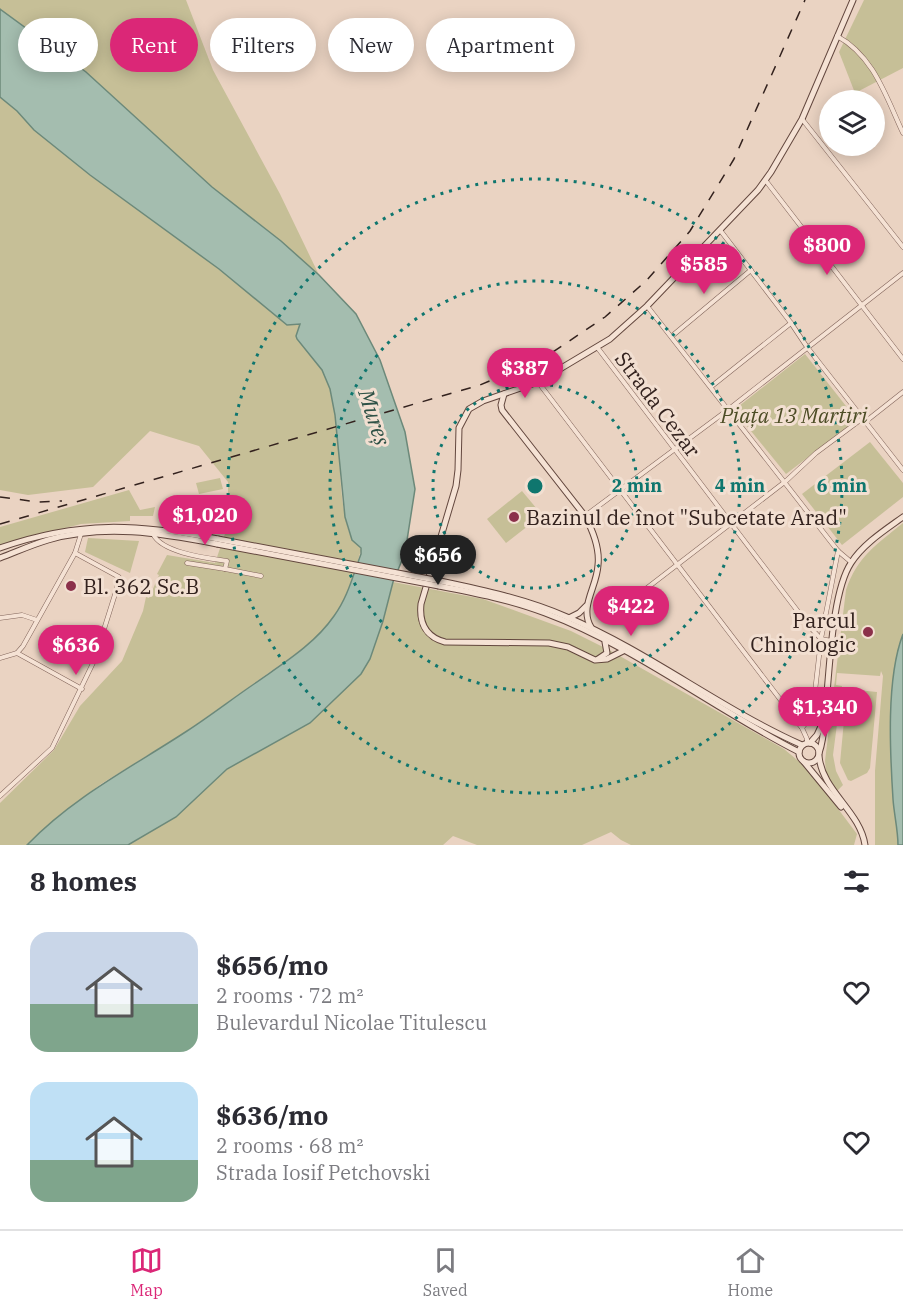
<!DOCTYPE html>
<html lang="en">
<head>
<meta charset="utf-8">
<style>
	:root { --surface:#fff; --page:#f2f2f3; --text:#2b2b33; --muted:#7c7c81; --line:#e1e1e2; --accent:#db2777 }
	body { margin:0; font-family:"IBM Plex Serif",serif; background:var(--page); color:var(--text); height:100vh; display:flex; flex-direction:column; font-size:22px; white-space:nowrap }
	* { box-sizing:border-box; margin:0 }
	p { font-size:20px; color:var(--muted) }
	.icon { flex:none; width:33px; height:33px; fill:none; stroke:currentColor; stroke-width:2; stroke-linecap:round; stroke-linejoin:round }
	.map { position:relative; height:845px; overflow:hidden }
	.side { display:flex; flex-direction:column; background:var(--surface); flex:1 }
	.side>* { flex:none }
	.hud { position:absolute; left:18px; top:18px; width:600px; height:54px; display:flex; gap:12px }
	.controls { position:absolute; left:819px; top:90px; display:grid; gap:12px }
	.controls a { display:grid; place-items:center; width:66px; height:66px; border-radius:50%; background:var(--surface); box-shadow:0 3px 15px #0003; font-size:30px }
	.price { position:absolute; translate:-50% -51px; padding:0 14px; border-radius:21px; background:var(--accent); color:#fff; font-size:20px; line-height:39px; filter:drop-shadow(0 2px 3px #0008) }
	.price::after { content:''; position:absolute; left:50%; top:36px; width:18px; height:14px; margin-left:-9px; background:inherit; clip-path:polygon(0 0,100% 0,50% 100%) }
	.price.current { background:#222; color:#fff }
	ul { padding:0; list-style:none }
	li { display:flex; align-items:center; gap:18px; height:150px; padding:0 30px }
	li span { display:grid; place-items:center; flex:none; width:168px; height:120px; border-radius:18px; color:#555 }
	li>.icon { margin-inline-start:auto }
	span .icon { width:72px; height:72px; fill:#fffc; stroke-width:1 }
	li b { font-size:26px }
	h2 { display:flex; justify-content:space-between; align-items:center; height:72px; padding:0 30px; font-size:26px }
	.chip { padding:0 21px; border-radius:27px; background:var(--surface); box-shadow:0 3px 15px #0003; font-size:21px; line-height:54px }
	.chip.current { background:var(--accent); color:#fff }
	.tabs { display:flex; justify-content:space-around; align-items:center; height:84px; border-top:2px solid var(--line); background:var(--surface); font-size:16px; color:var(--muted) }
	.tabs a { display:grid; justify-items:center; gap:3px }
	.tabs .current { color:var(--accent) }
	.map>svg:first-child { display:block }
	.green { fill:#c6bf97 }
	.water { fill:#a4bdaf; stroke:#6c897a; stroke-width:1.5 }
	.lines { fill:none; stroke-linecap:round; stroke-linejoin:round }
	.street-casing { stroke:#82655b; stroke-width:5 }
	.secondary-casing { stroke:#63473e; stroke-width:7 }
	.street { stroke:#f5e2d4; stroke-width:4 }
	.secondary { stroke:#f5e2d4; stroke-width:5 }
	.rail { stroke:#33221e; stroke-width:1.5; stroke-dasharray:10 10; stroke-linecap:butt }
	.secondary-bridge-casing { stroke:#63473e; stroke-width:7; stroke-linecap:butt }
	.secondary-bridge { stroke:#f5e2d4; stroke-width:5 }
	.ring { fill:none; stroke:#0f766e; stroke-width:3; stroke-dasharray:3 6 }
	.poi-dot { fill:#8b304a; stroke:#f2dfd1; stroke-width:2 }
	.labels { text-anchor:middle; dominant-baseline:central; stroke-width:6; stroke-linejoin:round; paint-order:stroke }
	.street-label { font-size:21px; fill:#33221e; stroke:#f2dfd1 }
	.park-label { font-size:21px; font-style:italic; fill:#4d4d26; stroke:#f2dfd1 }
	.poi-label { font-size:21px; fill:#33221e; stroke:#f2dfd1; text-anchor:start }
	.water-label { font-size:22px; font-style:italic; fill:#2e5146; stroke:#f2dfd1 }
	.centre { fill:#0f766e; stroke:#f2dfd1; stroke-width:3 }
	.ring-label { font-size:18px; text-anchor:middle; font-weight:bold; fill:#0f766e; stroke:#f2dfd1; stroke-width:6; stroke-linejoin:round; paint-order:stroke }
</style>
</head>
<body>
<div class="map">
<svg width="903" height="845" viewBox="0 0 903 845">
	<rect width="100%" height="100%" fill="#ead3c2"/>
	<!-- green -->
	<g class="green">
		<path d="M0 0H186L213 70 280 194 319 275 281 241 212 187 86 72 0 9Z"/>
		<path d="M864 0H903V68L855 93 839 52Z"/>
		<path d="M0 97 17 111 34 130 90 175 219 269 288 325 300 324 297 338C305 350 317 359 323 371 347 420 333 480 349 532 352 542 358 542 361 550L348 594 344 602 326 627 305 647 187 731 101 784 57 817 27 845H0V803L54 750 80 706 122 661 143 611 146 597 149 598 159 575 157 574 167 555 215 563 228 525V482L199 446 150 431 93 487 28 495 0 490Z"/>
		<path d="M805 354 857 420 786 474 734 410Z"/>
		<path d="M870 442 903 483V497L842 545 802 494Z"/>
		<path d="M220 478 223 489 199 494 196 483Z"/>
		<path d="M129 490 140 510 155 507 153 516H130V521L81 524 0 545V527Z"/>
		<path d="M522 491 542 515 506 543 487 519Z"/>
		<path d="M903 523V634L896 659 898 845H875V771L883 676 881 671 880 676 837 673 836 685 842 686 833 755 836 771 843 785 837 791 826 773 825 761 846 590C857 557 877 544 903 523Z"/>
		<path d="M88 538 139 541 130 573 85 552Z"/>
		<path d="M393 582 483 599 571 631 611 651 784 749 808 769 857 834 854 845H631L621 840 611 832 582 845H477L453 836 443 845H128L176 817 227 769 310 723 361 674 383 621Z"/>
		<path d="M847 689 877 692 870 768 867 773 851 781 848 780 840 763Z"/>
	</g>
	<!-- water -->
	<g class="water">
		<path d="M0 9 86 72 212 187 281 241 319 275 356 314 380 360 405 432 415 489 405 553 393 582 383 621 370 659 361 674 310 723 227 769 176 817 128 845H27C73 797 132 767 187 731 210 716 232 699 254 684 282 664 314 645 334 616 348 597 353 575 361 554V548L352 540 345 517 335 415 330 389 322 370 297 339 296 336 300 324 287 325 219 269 90 175 34 130 17 111 0 97Z"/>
		<path d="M903 634V845H898C898 830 894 814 893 799 890 752 886 678 903 634Z"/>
	</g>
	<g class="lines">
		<defs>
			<g id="street">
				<path d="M837 36C874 56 886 97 903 133"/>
				<path d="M802 119 903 247"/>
				<path d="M766 181 903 359"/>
				<path d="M720 230 791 323 807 347 903 470"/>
				<path d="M647 306 838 551 851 562"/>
				<path d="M672 336 751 270"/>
				<path d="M597 347 809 626 821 639 832 641"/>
				<path d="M538 382 802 728 807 739V743"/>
				<path d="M712 386 791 323"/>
				<path d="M865 422 903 392"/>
				<path d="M585 516 729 409 903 273"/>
				<path d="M153 534C162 553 207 558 227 561L225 569 187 563"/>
				<path d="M225 569 261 576"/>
				<path d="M0 618 22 615 37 620"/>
				<path d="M608 618 786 481 816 453 863 418"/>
				<path d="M17 653 82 689"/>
				<path d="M0 658 17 653 23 646 75 553 81 534"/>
				<path d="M802 728 809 719 813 709 821 639 838 551"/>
				<path d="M0 796 52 748 94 661 117 588 119 577 75 553"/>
			</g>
			<g id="secondary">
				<path d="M504 394 501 405 502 410 585 516C593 531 600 548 598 565 597 587 579 607 591 627"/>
				<path d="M0 548C80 520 137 524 218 539"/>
				<path d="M0 558C16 552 31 545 48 540 104 524 160 533 217 544"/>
				<path d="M440 581C483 590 526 599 567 617 649 652 721 709 802 745"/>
				<path d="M439 586C475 593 511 600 545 613 634 646 714 709 799 752"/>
				<path d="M569 618 579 613 586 606"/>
				<path d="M623 651 607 659 595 660 568 647 549 643 445 642C426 637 419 623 421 604L456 486 458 470 459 428 469 409 483 401 538 382 610 339 647 306 758 190 771 172 802 119 853 0"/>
				<path d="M598 659 607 653 605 642"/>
				<circle cx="809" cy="753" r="10"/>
				<path d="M810 743 817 735 823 722"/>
				<path d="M819 753C825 737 824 720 826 703 830 667 832 592 851 563 863 544 885 530 903 517"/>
				<path d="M819 756C822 791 860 811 865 845"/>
				<path d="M804 762 841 807"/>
			</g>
		</defs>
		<!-- street casing -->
		<use href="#street" class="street-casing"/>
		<!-- secondary casing -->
		<use href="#secondary" class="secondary-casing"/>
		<!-- street -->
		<use href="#street" class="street"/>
		<!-- secondary -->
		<use href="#secondary" class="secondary"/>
		<!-- rail -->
		<g class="rail">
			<path d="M0 497 38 502 62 501"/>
			<path d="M0 524 480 385 544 358 605 317 646 281 690 231 734 159 805 0"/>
		</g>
		<defs>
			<g id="secondary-bridge">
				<path d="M218 539 440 581"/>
				<path d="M217 544 439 586"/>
			</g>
		</defs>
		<!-- secondary-bridge casing -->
		<use href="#secondary-bridge" class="secondary-bridge-casing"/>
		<!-- secondary-bridge -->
		<use href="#secondary-bridge" class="secondary-bridge"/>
	</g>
	<!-- distance rings -->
	<g class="ring">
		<circle cx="535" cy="486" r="102"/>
		<circle cx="535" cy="486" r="205"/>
		<circle cx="535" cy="486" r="307"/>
	</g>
	<!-- markers -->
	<g class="poi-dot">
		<circle cx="514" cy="517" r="6"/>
		<circle cx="71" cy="586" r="6"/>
		<circle cx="868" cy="632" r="6"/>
	</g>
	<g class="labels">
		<!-- street labels -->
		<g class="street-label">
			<text transform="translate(658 404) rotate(53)">Strada Cezar</text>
		</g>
		<!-- park labels -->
		<g class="park-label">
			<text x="794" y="415">Piața 13 Martiri</text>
		</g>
		<!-- poi labels -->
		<g class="poi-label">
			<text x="526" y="517">Bazinul de înot "Subcetate Arad"</text>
			<text x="83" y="586">Bl. 362 Sc.B</text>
			<text x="856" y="620" text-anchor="end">Parcul<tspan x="856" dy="24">Chinologic</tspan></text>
		</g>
		<!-- water labels -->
		<g class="water-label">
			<text transform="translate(375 417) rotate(72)">Mureș</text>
		</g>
	</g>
	<circle cx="535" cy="486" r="9" class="centre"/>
	<g class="ring-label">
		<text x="637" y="492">2 min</text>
		<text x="740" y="492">4 min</text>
		<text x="842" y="492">6 min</text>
	</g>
</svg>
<div class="controls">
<a><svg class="icon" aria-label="layers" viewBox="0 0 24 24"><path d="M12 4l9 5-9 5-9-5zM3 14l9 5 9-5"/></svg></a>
</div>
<b class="price" style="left:827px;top:276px">$800</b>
<b class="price" style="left:704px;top:295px">$585</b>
<b class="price" style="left:525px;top:399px">$387</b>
<b class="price" style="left:205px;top:546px">$1,020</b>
<b class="price current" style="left:438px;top:586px">$656</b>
<b class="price" style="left:631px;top:637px">$422</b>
<b class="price" style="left:76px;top:676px">$636</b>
<b class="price" style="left:825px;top:738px">$1,340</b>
<div class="hud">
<a class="chip">Buy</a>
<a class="chip current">Rent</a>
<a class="chip">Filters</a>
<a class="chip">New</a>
<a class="chip">Apartment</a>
</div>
</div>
<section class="side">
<h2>8 homes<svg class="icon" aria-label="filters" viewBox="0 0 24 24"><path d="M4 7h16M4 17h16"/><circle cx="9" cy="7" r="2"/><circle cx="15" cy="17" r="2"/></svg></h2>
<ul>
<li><span style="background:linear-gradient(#c9d6e8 60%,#7fa58c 0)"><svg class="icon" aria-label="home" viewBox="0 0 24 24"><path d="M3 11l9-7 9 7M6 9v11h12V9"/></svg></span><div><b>$656/mo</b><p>2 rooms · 72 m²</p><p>Bulevardul Nicolae Titulescu</p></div><svg class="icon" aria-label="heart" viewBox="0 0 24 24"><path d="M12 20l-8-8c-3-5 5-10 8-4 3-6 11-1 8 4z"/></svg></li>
<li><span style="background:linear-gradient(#bfe0f5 65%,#7fa58c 0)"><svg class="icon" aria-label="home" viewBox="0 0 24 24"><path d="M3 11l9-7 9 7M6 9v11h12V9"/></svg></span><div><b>$636/mo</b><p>2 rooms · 68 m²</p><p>Strada Iosif Petchovski</p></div><svg class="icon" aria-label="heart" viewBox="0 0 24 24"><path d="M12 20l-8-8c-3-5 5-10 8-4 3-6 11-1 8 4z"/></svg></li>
</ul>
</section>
<nav class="tabs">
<a class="current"><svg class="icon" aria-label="map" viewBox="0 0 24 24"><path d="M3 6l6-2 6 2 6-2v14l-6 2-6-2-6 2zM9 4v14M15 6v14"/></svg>Map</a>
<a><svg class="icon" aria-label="saved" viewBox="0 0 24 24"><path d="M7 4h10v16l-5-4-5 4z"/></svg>Saved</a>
<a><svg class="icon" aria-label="home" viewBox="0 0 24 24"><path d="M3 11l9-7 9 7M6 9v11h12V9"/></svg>Home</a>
</nav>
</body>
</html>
